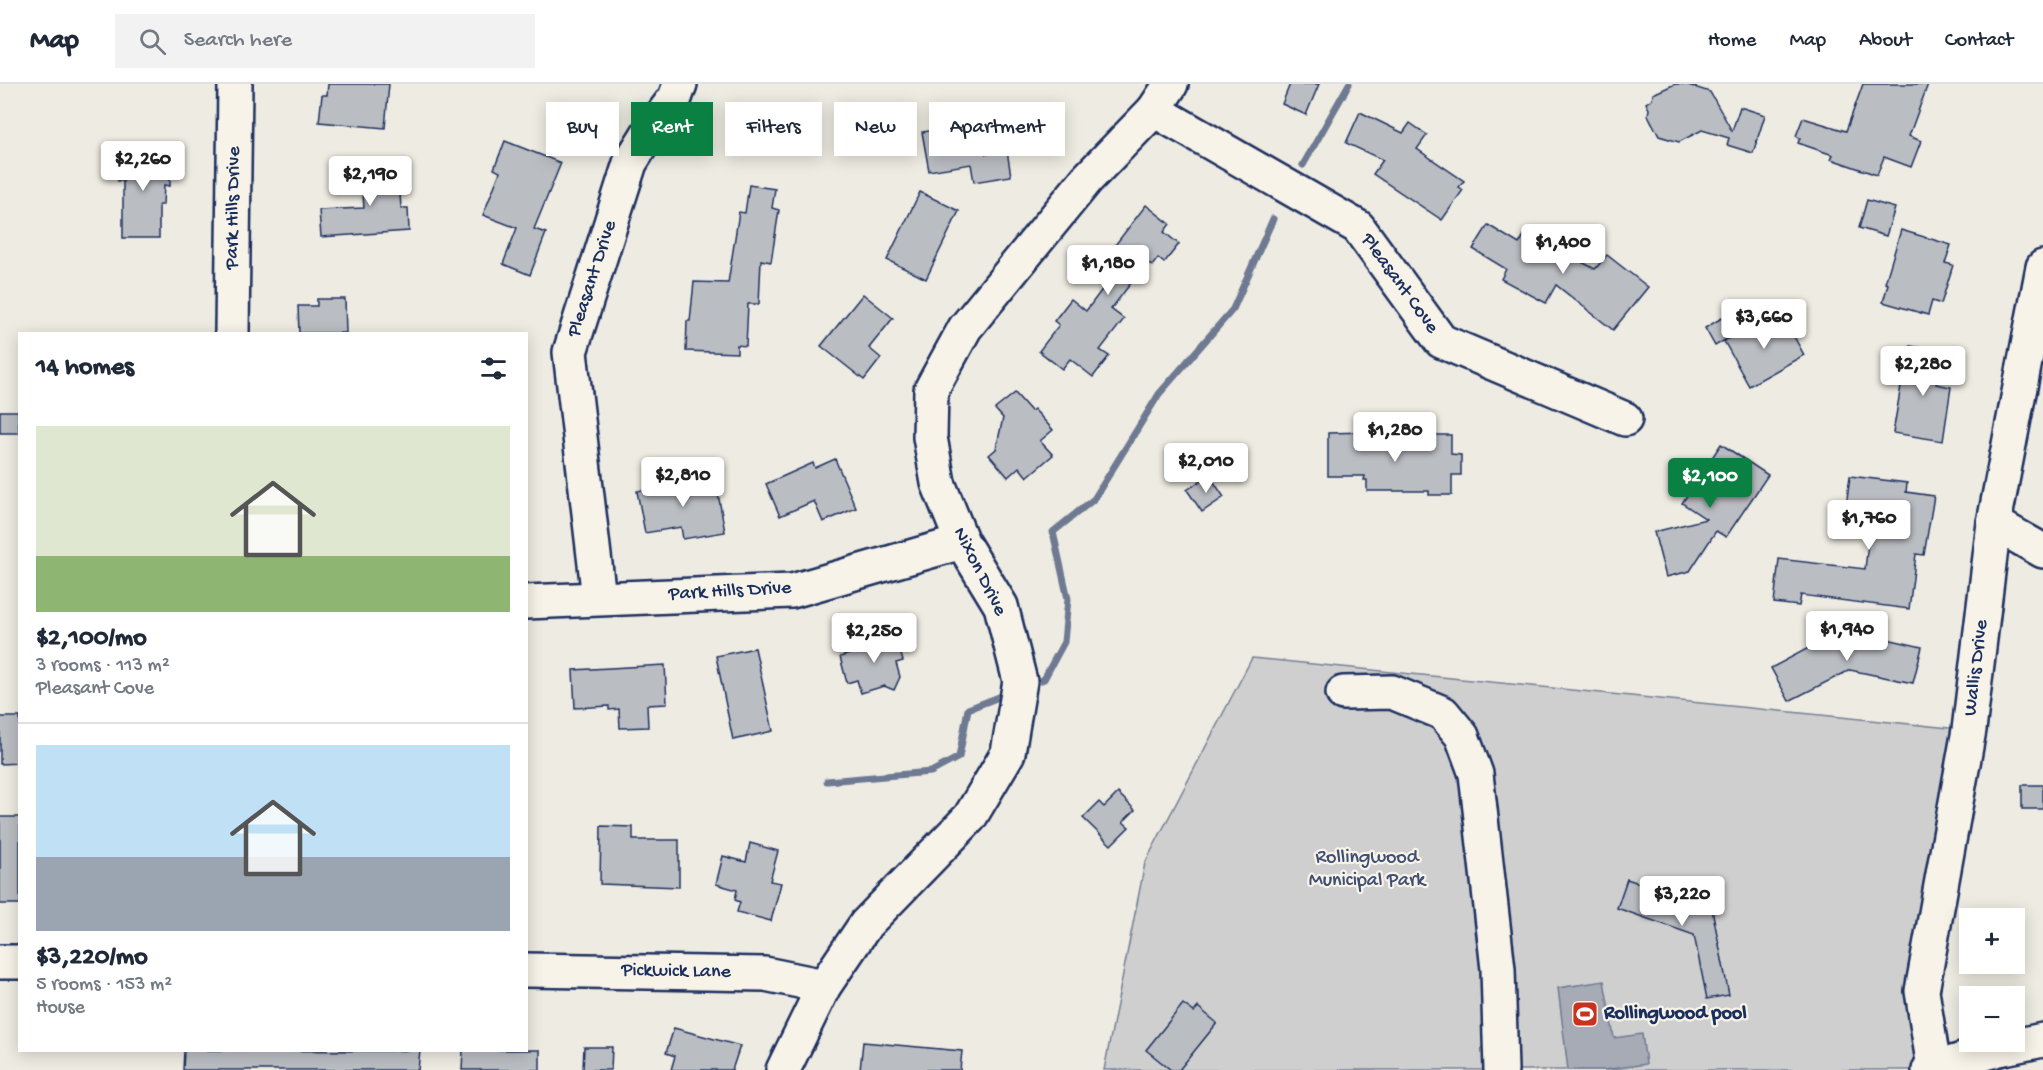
<!DOCTYPE html>
<html lang="en">
<head>
<meta charset="utf-8">
<style>
	:root { --surface:#fff; --page:#f2f2f3; --text:#1f2937; --muted:#747a83; --line:#e0e1e3; --accent:#0b8043 }
	body { margin:0; font-family:"Gochi Hand",sans-serif; background:var(--page); color:var(--text); height:100vh; display:flex; flex-direction:column; font-size:22px; white-space:nowrap }
	* { box-sizing:border-box; margin:0 }
	p { font-size:20px; color:var(--muted) }
	.icon { flex:none; width:33px; height:33px; fill:none; stroke:currentColor; stroke-width:2; stroke-linecap:round; stroke-linejoin:round }
	.map { position:relative; flex:1; overflow:hidden }
	.drawer { position:absolute; left:18px; top:248px; width:510px; height:720px; display:flex; flex-direction:column; background:var(--surface); border-radius:0px; box-shadow:0 3px 15px #0003 }
	.drawer>* { flex:none }
	.top-card { position:absolute; left:546px; top:18px; width:570px; height:54px; display:flex; gap:12px }
	.controls { position:absolute; left:1959px; top:824px; display:grid; gap:12px }
	.controls a { display:grid; place-items:center; width:66px; height:66px; border-radius:0px; background:var(--surface); box-shadow:0 3px 15px #0003; font-size:30px }
	.price { position:absolute; translate:-50% -51px; padding:0 14px; border-radius:6px; background:#fff; color:#222; font-size:20px; line-height:39px; filter:drop-shadow(0 2px 3px #0008) }
	.price::after { content:''; position:absolute; left:50%; top:36px; width:18px; height:14px; margin-left:-9px; background:inherit; clip-path:polygon(0 0,100% 0,50% 100%) }
	.price.active { background:var(--accent); color:#fff }
	ul { padding:0; list-style:none }
	li { display:grid; align-content:center; gap:12px; height:318px; padding:0 18px }
	li+li { border-top:2px solid var(--line) }
	li span { display:grid; place-items:center; height:186px; border-radius:0px; color:#555 }
	li>.icon { margin-inline-start:auto }
	span .icon { width:108px; height:108px; fill:#fffc; stroke-width:1 }
	li b { font-size:26px }
	h2 { display:flex; justify-content:space-between; align-items:center; height:72px; padding:0 18px; font-size:26px }
	.pill { padding:0 21px; border-radius:0px; background:var(--surface); box-shadow:0 3px 15px #0003; font-size:21px; line-height:54px }
	.pill.active { background:var(--accent); color:#fff }
	header { display:flex; align-items:center; gap:36px; box-sizing:border-box; height:84px; padding:0 30px; background:var(--surface); border-bottom:2px solid var(--line) }
	header strong { font-size:28px }
	nav { display:flex; gap:33px; margin-inline-start:auto; font-size:21px }
	.search { width:420px; height:54px; background:var(--page); display:flex; align-items:center; gap:15px; box-sizing:border-box; padding:0 21px; border-radius:0px; color:var(--muted); font-size:22px }
	.map>svg:first-child { display:block }
	.green { fill:#cfcfcf; stroke:#757f96; stroke-width:1.5 }
	.water { fill:#a6abb5; stroke:#6e7992; stroke-width:1.5 }
	.lines { fill:none; stroke-linecap:round; stroke-linejoin:round }
	.stream { stroke:#6e7992; stroke-width:7 }
	.building { fill:#babdc2; stroke:#1b2f5e; stroke-width:1.5 }
	.minor-casing { stroke:#1b2f5e; stroke-width:38 }
	.minor { stroke:#f7f3e8; stroke-width:33 }
	.labels { text-anchor:middle; dominant-baseline:central; stroke-width:4.5; stroke-linejoin:round; paint-order:stroke }
	.street-label { font-size:20px; fill:#1b2f5e; stroke:#f7f3e8 }
	.park-label { font-size:20px; fill:#3f4f75; stroke:#f7f3e8 }
	.poi-label { font-size:20px; font-weight:bold; fill:#1b2f5e; stroke:#f7f3e8; text-anchor:start }
</style>
</head>
<body>
<header>
<strong>Map</strong>
<div class="search"><svg class="icon" aria-label="search" viewBox="0 0 24 24"><circle cx="10" cy="10" r="6"/><path d="M15 15l6 6"/></svg>Search here</div>
<nav><a>Home</a><a>Map</a><a>About</a><a>Contact</a></nav>
</header>
<div class="map">
<svg width="2043" height="986" viewBox="0 0 2043 986">
	<rect width="100%" height="100%" fill="#eeebe2"/>
	<filter id="ink" filterUnits="userSpaceOnUse"><feTurbulence type="fractalNoise" baseFrequency=".0167" numOctaves="2"/><feDisplacementMap in="SourceGraphic" scale="12" xChannelSelector="R" yChannelSelector="G"/><feConvolveMatrix kernelMatrix="1 2 1 2 8 2 1 2 1" color-interpolation-filters="sRGB"/></filter>
	<g filter="url(#ink)">
		<!-- green -->
		<path class="green" d="M1252 574 1969 646 1929 986H1104L1145 779Z"/>
		<!-- water -->
		<path class="water" d="M1604 897 1614 954 1642 950 1646 980 1604 986H1568L1558 904Z"/>
		<g class="lines">
			<!-- stream -->
			<g class="stream">
				<path d="M1303 81 1349 0"/>
				<path d="M1039 597 1044 595 1064 558 1068 515 1053 448 1094 415 1159 310 1233 225 1273 135"/>
				<path d="M827 697 931 688 959 673 968 625 999 613"/>
			</g>
		</g>
		<!-- building -->
		<g class="building">
			<path d="M328 0H389L385 44 319 38 322 11H327Z"/>
			<path d="M1290 0H1319L1306 31 1282 20Z"/>
			<path d="M1675 0H1685L1710 8 1732 47 1740 23 1765 31 1753 69 1727 61 1729 54 1702 46 1679 58 1659 52 1648 31 1649 25 1646 19 1652 15 1653 10Z"/>
			<path d="M1863 0H1928L1909 52 1921 57 1911 83 1884 73 1877 91 1831 75 1833 71 1798 59 1800 54 1796 52 1803 34 1846 47Z"/>
			<path d="M1360 28 1403 49 1410 39 1427 51 1417 65 1464 97 1459 103 1463 106 1442 136 1373 90 1383 76 1346 59Z"/>
			<path d="M980 30 986 70 1007 67 1011 92 974 98 971 80 929 87 922 48 954 43 953 35Z"/>
			<path d="M505 57 561 79 534 145 546 149 530 191 503 180 517 144 483 131 500 88 494 85Z"/>
			<path d="M125 67H161L160 74H170V102L164 101 163 121H159V154H123V97H118L119 74H125Z"/>
			<path d="M398 81 401 124H408L409 147 321 153 319 126 364 124 361 84Z"/>
			<path d="M749 101 775 105 772 124 779 126 771 178 761 176 759 220H748L746 262 737 261V269L686 267 687 237H690L694 198 728 199 739 128 745 129Z"/>
			<path d="M920 108 959 127 926 195 887 176Z"/>
			<path d="M1867 116 1895 124 1886 152 1859 144Z"/>
			<path d="M1146 121 1170 140 1164 148 1179 160 1164 179 1158 174 1152 182 1147 178 1111 225 1124 235 1100 266 1109 272 1093 293 1070 275 1062 285 1039 267 1059 241 1054 237 1071 215 1086 227 1113 191 1103 182 1115 167 1112 165Z"/>
			<path d="M1488 141 1519 160 1526 148 1595 185 1607 171 1648 203 1613 246 1556 201 1546 219 1501 195 1506 185 1473 165Z"/>
			<path d="M1901 146 1951 161 1945 179 1953 181 1941 220 1932 217 1928 231 1883 218 1888 200 1885 199Z"/>
			<path d="M863 210 893 234 869 264 881 274 864 296 821 262Z"/>
			<path d="M317 215H345L346 249H299L298 222H317Z"/>
			<path d="M1725 232 1735 250 1715 262 1705 244Z"/>
			<path d="M1784 234 1804 271 1749 302 1724 257 1761 236 1765 244Z"/>
			<path d="M1910 262 1942 267 1936 300 1951 303 1943 357 1893 349 1902 296H1905Z"/>
			<path d="M1015 309 1031 327 1034 325 1053 346 1040 357 1053 371 1027 393 1019 383 1008 393 989 371 996 365 1003 334 995 325Z"/>
			<path d="M0 327H18L19 349H0Z"/>
			<path d="M1367 348V360L1427 361V351H1451V370L1461 371V391H1452V411H1429V407H1367V396H1364L1365 392H1328V349Z"/>
			<path d="M1721 360 1768 391 1726 453 1716 447 1690 487 1666 493 1654 448 1706 435 1682 419Z"/>
			<path d="M835 375 856 424 823 438 814 417 780 432 766 400 813 379 815 384Z"/>
			<path d="M1209 391 1224 413 1202 428 1187 406Z"/>
			<path d="M1850 392 1907 399 1906 408 1934 412 1924 471 1916 470 1909 525 1801 511 1799 522 1774 519 1779 475 1865 485 1872 425 1846 422Z"/>
			<path d="M715 393 725 448 683 455 681 443 645 449 637 407Z"/>
			<path d="M1844 545 1922 563 1913 599 1850 586 1789 617 1771 584Z"/>
			<path d="M894 548 903 577 896 579 900 593 894 606 884 602 861 609 857 596 847 599 840 573 859 567 856 560Z"/>
			<path d="M755 564 773 647 733 656 716 572Z"/>
			<path d="M665 581 667 620 647 621 648 643 620 644 619 625 609 626V622L575 624 573 586Z"/>
			<path d="M0 633H20V679L0 680Z"/>
			<rect x="2022" y="701" width="21" height="24"/>
			<path d="M1118 709 1135 726 1123 738 1129 743 1111 761 1083 734 1099 718 1104 723Z"/>
			<rect x="0" y="733" width="20" height="87"/>
			<path d="M601 742 633 743V756H679V803L600 800Z"/>
			<path d="M750 759 778 767 770 797 781 799 771 837 737 828 740 818 735 816 737 806 716 800 723 772 746 778Z"/>
			<path d="M1627 795 1694 818 1710 815 1729 911 1707 915 1694 851 1617 824Z"/>
			<path d="M1183 920 1194 928 1198 923 1217 939 1179 986H1171L1146 966Z"/>
			<path d="M674 944 740 962 732 986H671L675 972 666 969Z"/>
			<path d="M863 958 962 967 960 986H860Z"/>
			<path d="M584 963H612L611 986H583Z"/>
			<path d="M184 966 385 967 420 966 418 986H183Z"/>
			<path d="M463 966H540V986H462Z"/>
		</g>
		<g class="lines">
			<defs>
				<g id="minor">
					<path d="M1154 26 1358 143 1441 257 1625 335"/>
					<path d="M232 249 235 0"/>
					<path d="M1994 439 2043 467"/>
					<path d="M599 514 570 268 630 79 648 50 675 14 680 0"/>
					<path d="M526 518 792 507 962 458"/>
					<path d="M1343 609 1392 608 1443 629 1462 652 1476 690 1498 885 1501 986"/>
					<path d="M0 878H20"/>
					<path d="M526 886 765 890 824 902"/>
					<path d="M1934 984 1922 907 1969 646 1994 439 2043 183"/>
					<path d="M783 986 824 902 866 840 970 733 1008 669 1020 597 1001 522 962 458 938 399 930 353 931 306 965 244 1087 95 1154 26 1171 0"/>
					<path d="M1929 986 1999 965 2043 956"/>
				</g>
			</defs>
			<!-- minor casing -->
			<use href="#minor" class="minor-casing"/>
			<!-- minor -->
			<use href="#minor" class="minor"/>
		</g>
	</g>
	<!-- icons -->
	<defs>
		<symbol id="stadium-square" viewBox="-11 -11 22 22"><rect x="-9" y="-9" width="18" height="18" rx="4" fill="#c8321e" stroke="#f7f3e8"/><path d="M0-5a6.5 5 0 1 0 0 10a6.5 5 0 1 0 0-10ZM-3.5-1.8h7v3.6h-7Z" fill="#fff"/></symbol>
	</defs>
	<g fill-rule="evenodd">
		<use href="#stadium-square" x="1570" y="915" width="30" height="30"/>
	</g>
	<g class="labels">
		<!-- street labels -->
		<g class="street-label">
			<text transform="translate(234 124) rotate(-89)">Park Hills Drive</text>
			<text transform="translate(593 195) rotate(-72)">Pleasant Drive</text>
			<text transform="translate(1399 200) rotate(54)">Pleasant Cove</text>
			<text transform="translate(979 488) rotate(63)">Nixon Drive</text>
			<text transform="translate(730 508) rotate(-3)">Park Hills Drive</text>
			<text transform="translate(1977 584) rotate(-83)">Wallis Drive</text>
			<text transform="translate(676 888) rotate(1)">Pickwick Lane</text>
		</g>
		<!-- park labels -->
		<g class="park-label">
			<text x="1367" y="774">Rollingwood<tspan x="1367" dy="23">Municipal Park</tspan></text>
		</g>
		<!-- poi labels -->
		<g class="poi-label">
			<text x="1604" y="930">Rollingwood pool</text>
		</g>
	</g>
</svg>
<div class="controls">
<a>+</a>
<a>−</a>
</div>
<b class="price" style="left:143px;top:108px">$2,260</b>
<b class="price" style="left:370px;top:123px">$2,190</b>
<b class="price" style="left:1563px;top:191px">$1,400</b>
<b class="price" style="left:1108px;top:212px">$1,180</b>
<b class="price" style="left:1764px;top:266px">$3,660</b>
<b class="price" style="left:1923px;top:313px">$2,280</b>
<b class="price" style="left:1395px;top:379px">$1,280</b>
<b class="price" style="left:1206px;top:410px">$2,010</b>
<b class="price" style="left:683px;top:424px">$2,810</b>
<b class="price active" style="left:1710px;top:425px">$2,100</b>
<b class="price" style="left:1869px;top:467px">$1,760</b>
<b class="price" style="left:1847px;top:578px">$1,940</b>
<b class="price" style="left:874px;top:580px">$2,250</b>
<b class="price" style="left:1682px;top:843px">$3,220</b>
<div class="top-card">
<a class="pill">Buy</a>
<a class="pill active">Rent</a>
<a class="pill">Filters</a>
<a class="pill">New</a>
<a class="pill">Apartment</a>
</div>
<section class="drawer">
<h2>14 homes<svg class="icon" aria-label="filters" viewBox="0 0 24 24"><path d="M4 7h16M4 17h16"/><circle cx="9" cy="7" r="2"/><circle cx="15" cy="17" r="2"/></svg></h2>
<ul>
<li><span style="background:linear-gradient(#dfe7d0 70%,#8fb573 0)"><svg class="icon" aria-label="home" viewBox="0 0 24 24"><path d="M3 11l9-7 9 7M6 9v11h12V9"/></svg></span><div><b>$2,100/mo</b><p>3 rooms · 113 m²</p><p>Pleasant Cove</p></div></li>
<li><span style="background:linear-gradient(#bfe0f5 60%,#9aa5b1 0)"><svg class="icon" aria-label="home" viewBox="0 0 24 24"><path d="M3 11l9-7 9 7M6 9v11h12V9"/></svg></span><div><b>$3,220/mo</b><p>5 rooms · 153 m²</p><p>House</p></div></li>
</ul>
</section>
</div>
</body>
</html>
